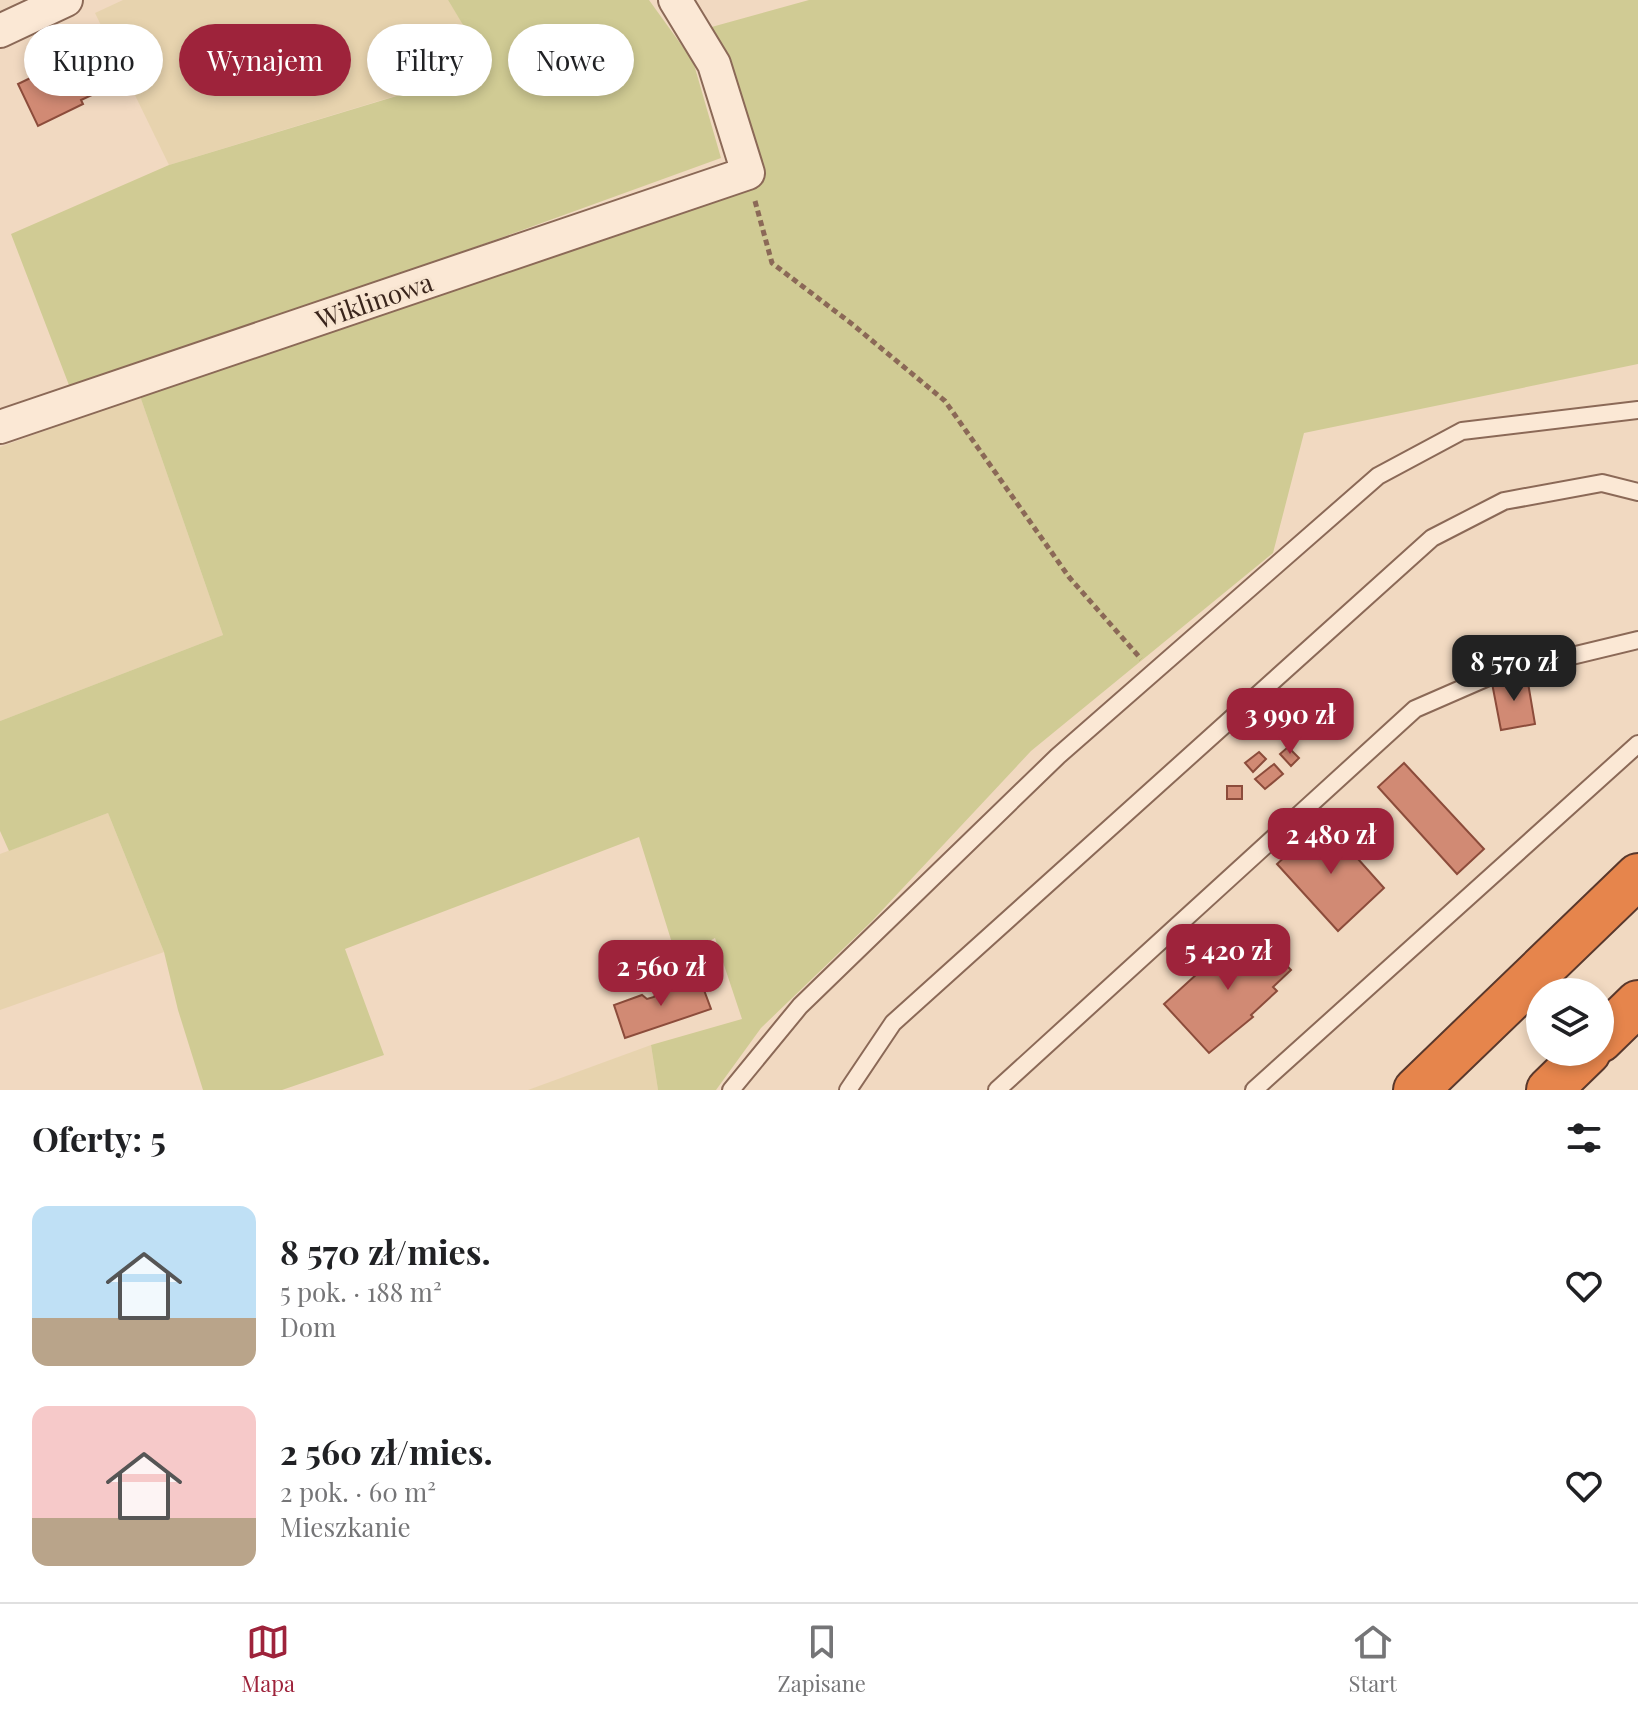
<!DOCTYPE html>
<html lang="pl">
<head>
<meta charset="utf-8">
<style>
	:root { --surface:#fff; --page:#f6f6f6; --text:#202124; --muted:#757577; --line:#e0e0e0; --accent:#9e233b }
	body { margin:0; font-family:"Playfair Display",serif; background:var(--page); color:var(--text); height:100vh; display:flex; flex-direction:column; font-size:30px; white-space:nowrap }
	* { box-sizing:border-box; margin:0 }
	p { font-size:26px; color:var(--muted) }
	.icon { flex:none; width:44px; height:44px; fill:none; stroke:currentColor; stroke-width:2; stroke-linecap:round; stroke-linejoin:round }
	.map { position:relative; height:1090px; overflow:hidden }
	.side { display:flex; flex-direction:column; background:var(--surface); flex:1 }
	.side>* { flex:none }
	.guide { position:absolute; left:24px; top:24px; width:800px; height:72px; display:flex; gap:16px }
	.controls { position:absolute; left:1526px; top:978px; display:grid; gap:16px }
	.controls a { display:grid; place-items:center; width:88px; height:88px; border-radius:50%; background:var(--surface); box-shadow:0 4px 12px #0003; font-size:40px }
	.price { position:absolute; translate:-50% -68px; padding:0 18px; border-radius:16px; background:var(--accent); color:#fff; font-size:26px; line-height:52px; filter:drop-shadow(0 2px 4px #0008) }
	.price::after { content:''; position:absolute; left:50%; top:48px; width:24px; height:18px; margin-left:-12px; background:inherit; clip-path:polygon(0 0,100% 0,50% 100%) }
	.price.active { background:#222; color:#fff }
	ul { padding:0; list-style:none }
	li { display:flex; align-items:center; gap:24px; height:200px; padding:0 32px }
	li span { display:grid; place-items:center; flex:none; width:224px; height:160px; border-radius:16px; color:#555 }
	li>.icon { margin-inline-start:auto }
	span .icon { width:96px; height:96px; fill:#fffc; stroke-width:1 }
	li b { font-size:34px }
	h2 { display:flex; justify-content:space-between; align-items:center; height:96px; padding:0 32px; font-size:34px }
	.tag { padding:0 28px; border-radius:36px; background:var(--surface); box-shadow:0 4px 12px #0003; font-size:28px; line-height:72px }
	.tag.active { background:var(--accent); color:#fff }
	.dock { display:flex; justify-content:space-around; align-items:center; height:112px; border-top:2px solid var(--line); background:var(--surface); font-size:22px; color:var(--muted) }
	.dock a { display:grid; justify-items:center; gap:4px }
	.dock .active { color:var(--accent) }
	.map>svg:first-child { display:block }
	.farmland { fill:#e7d3ae }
	.green { fill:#d0cb94 }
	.building { fill:#d18a74; stroke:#8c4c3b; stroke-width:2 }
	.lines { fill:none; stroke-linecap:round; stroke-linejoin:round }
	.service-casing { stroke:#8b6957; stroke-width:20 }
	.minor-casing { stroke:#8b6957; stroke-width:36 }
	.motorway-casing { stroke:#59382c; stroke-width:48 }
	.path { stroke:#8b6957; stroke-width:5; stroke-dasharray:6 4; stroke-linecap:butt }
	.service { stroke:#fbe8d5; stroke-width:16 }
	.minor { stroke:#fbe8d5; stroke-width:32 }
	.motorway { stroke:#e6854c; stroke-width:44 }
	.labels { text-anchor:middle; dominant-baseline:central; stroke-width:6; stroke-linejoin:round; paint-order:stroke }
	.street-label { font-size:26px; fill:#3a251c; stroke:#f8e5d1 }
</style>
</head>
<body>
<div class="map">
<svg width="1638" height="1090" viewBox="0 0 1638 1090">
	<rect width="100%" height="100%" fill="#f1d9c1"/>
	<!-- farmland -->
	<g class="farmland">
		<path d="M123 0H448L490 67 169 165 95 13Z"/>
		<path d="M140 396 223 635 0 721V447Z"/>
		<path d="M108 813 164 952 0 1010V854Z"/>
		<path d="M651 1045 658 1090H528Z"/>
	</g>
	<!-- green -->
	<g class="green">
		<path d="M448 0H649L693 61 721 158 72 393 11 234 169 165 489 68Z"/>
		<path d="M809 0H1638V364L1304 433 1273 553 1031 751 872 921 761 1028 716 1090H658L651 1045 742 1019 715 938 677 959 639 837 345 949 384 1055 282 1090H203L178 1010 164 952 108 813 9 851 0 831V721L223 635 140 396 742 184 708 28Z"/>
	</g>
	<!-- building -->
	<g class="building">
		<path d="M90 54 107 88 81 100 83 104 38 126 18 84 63 62 65 66Z"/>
		<path d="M1527 677 1535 724 1501 730 1492 683Z"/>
		<path d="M1288 747 1299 758 1291 766 1280 754Z"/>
		<path d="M1259 752 1266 759 1253 772 1245 763Z"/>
		<path d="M1404 763 1484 849 1457 874 1378 787Z"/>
		<path d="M1274 764 1283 774 1265 789 1255 779Z"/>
		<rect x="1227" y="786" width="15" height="13"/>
		<path d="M1324 821 1384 888 1338 931 1277 864Z"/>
		<path d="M1257 934 1291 970 1273 987 1277 991 1251 1015 1253 1017 1209 1053 1164 1004 1232 942 1240 950Z"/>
		<path d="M683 981 686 987 701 982 711 1009 625 1038 614 1005 642 995 647 999 654 997 657 991Z"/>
	</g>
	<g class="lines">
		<defs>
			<g id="service">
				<path d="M731 1090 800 1006 1058 756 1378 476 1462 431 1638 410"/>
				<path d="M848 1090 893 1023 1432 538 1504 501 1602 483 1638 492"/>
				<path d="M997 1090 1415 709 1493 675 1638 640"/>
				<path d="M1254 1090 1638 744"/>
			</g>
			<g id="minor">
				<path d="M0 31 66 0"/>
				<path d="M0 427 748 173 714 64 675 0"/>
			</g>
			<g id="motorway">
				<path d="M1600 1040 1638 1003"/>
				<path d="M1416 1090 1638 876"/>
				<path d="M1549 1090 1588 1052"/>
			</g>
		</defs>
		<!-- service casing -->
		<use href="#service" class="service-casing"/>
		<!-- minor casing -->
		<use href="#minor" class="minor-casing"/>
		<!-- motorway casing -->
		<use href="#motorway" class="motorway-casing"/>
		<!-- path -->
		<path class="path" d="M755 201 772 263 852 324 945 401 1069 577 1141 659"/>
		<!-- service -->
		<use href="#service" class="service"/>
		<!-- minor -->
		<use href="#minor" class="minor"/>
		<!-- motorway -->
		<use href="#motorway" class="motorway"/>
	</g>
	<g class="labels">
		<!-- street labels -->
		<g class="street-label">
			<text transform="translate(374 300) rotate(-19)">Wiklinowa</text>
		</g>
	</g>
</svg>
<div class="controls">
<a><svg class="icon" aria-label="layers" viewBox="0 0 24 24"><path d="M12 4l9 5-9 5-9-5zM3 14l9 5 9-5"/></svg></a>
</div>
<b class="price active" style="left:1514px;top:703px">8 570 zł</b>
<b class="price" style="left:1290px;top:756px">3 990 zł</b>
<b class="price" style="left:1331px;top:876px">2 480 zł</b>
<b class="price" style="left:1228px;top:992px">5 420 zł</b>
<b class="price" style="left:661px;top:1008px">2 560 zł</b>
<div class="guide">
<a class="tag">Kupno</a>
<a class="tag active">Wynajem</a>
<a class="tag">Filtry</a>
<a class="tag">Nowe</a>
</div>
</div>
<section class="side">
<h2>Oferty: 5<svg class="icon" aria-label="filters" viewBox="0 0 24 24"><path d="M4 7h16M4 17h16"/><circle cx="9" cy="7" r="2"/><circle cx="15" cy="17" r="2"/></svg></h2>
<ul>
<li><span style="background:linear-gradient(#bfe0f5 70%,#b9a48a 0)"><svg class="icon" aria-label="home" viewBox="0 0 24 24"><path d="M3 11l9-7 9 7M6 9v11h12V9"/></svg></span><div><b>8 570 zł/mies.</b><p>5 pok. · 188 m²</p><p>Dom</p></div><svg class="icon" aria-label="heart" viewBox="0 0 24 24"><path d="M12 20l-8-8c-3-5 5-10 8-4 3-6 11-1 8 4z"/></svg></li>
<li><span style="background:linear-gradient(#f6c9c9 70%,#b9a48a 0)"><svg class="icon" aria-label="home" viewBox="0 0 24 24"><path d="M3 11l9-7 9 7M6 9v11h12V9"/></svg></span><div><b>2 560 zł/mies.</b><p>2 pok. · 60 m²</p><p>Mieszkanie</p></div><svg class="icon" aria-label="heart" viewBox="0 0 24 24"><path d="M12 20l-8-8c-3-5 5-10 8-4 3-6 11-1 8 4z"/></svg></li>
</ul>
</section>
<nav class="dock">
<a class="active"><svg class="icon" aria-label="map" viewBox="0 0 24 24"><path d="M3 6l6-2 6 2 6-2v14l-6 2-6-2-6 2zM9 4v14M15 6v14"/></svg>Mapa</a>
<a><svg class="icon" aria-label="saved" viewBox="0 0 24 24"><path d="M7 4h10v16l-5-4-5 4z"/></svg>Zapisane</a>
<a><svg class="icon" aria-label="home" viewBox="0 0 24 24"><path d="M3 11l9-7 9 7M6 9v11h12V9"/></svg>Start</a>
</nav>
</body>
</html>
